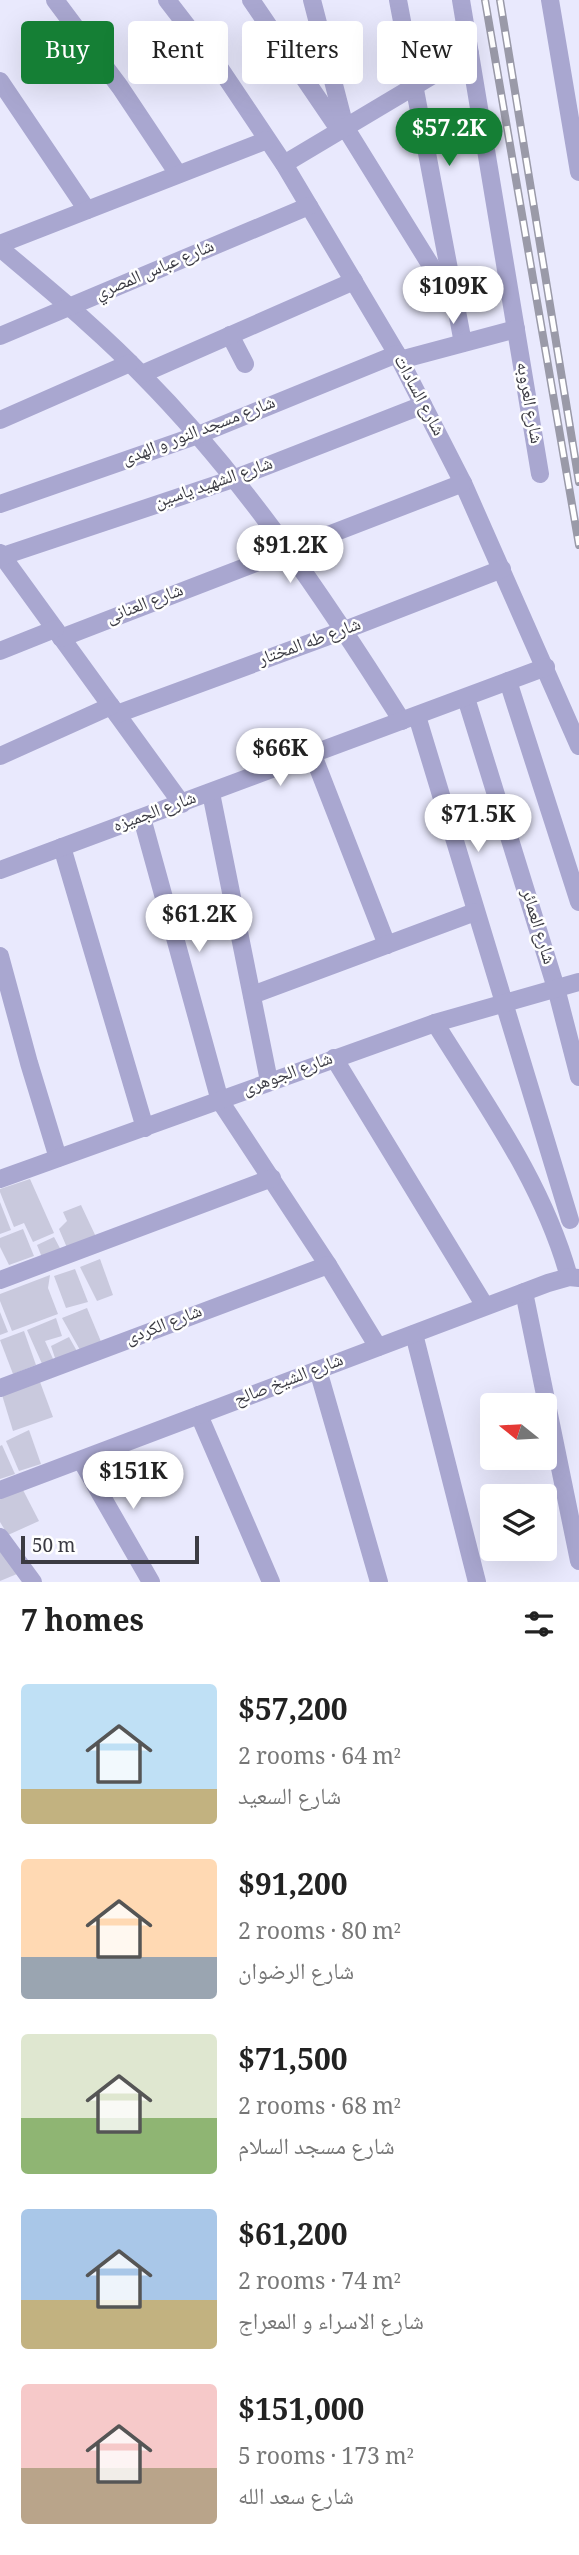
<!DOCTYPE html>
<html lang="en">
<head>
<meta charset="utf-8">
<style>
	:root { --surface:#fff; --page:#f6f6f6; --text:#222; --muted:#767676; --accent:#157f35 }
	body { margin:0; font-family:Georgia,"Noto Naskh Arabic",serif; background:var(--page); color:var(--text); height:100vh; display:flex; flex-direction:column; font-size:26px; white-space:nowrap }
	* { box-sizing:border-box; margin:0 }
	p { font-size:23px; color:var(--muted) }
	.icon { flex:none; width:38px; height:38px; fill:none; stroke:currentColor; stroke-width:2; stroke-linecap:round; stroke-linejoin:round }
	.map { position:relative; height:1582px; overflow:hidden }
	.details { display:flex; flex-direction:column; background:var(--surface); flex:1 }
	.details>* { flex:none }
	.guide { position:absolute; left:21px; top:21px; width:537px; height:63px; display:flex; gap:14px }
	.needle { width:46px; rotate:288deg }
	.controls { position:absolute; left:480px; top:1393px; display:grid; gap:14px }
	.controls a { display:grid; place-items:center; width:77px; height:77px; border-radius:7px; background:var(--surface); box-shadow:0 7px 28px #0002; font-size:35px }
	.scale { position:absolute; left:21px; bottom:18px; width:178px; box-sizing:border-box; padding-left:7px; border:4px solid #3b3b43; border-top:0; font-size:19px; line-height:24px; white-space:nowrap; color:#3b3b43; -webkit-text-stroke:5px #fff; paint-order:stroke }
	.price { position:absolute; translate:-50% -60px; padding:0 16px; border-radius:24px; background:#fff; color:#222; font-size:23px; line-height:46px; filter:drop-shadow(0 2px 4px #0008) }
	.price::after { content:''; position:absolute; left:50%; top:42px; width:21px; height:16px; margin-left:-10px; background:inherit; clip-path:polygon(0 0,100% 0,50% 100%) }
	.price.current { background:var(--accent); color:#fff }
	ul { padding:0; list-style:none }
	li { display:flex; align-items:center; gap:21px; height:175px; padding:0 21px }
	li span { display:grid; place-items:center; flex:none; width:196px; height:140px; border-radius:7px; color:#555 }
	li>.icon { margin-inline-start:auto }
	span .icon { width:84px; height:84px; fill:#fffc; stroke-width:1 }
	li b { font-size:30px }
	h2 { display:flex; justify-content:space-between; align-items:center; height:84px; padding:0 21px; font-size:30px }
	.tag { padding:0 24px; border-radius:7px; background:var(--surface); box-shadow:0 7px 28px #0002; font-size:24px; line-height:63px }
	.tag.current { background:var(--accent); color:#fff }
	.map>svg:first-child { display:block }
	.building { fill:#c9c9dd }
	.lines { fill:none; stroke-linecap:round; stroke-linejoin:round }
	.minor { stroke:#a9a7d0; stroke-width:18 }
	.rail-casing { stroke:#9a9aa8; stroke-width:8 }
	.rail { stroke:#fff; stroke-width:5; stroke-dasharray:16; stroke-linecap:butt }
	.labels { text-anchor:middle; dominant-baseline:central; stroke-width:5; stroke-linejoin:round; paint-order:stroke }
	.street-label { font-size:18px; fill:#3b3b43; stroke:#fff }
</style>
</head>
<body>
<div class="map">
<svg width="579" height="1582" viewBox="0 0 579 1582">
	<rect width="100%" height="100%" fill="#e9e9fd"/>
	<!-- building -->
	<g class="building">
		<path d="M30 1179 54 1233 33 1242 24 1223 14 1227 0 1192V1189Z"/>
		<path d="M0 1202 11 1230 0 1234Z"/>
		<path d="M81 1205 97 1239 68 1250 59 1229 67 1221 63 1212Z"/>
		<path d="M23 1229 34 1256 9 1265 0 1247V1238Z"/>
		<path d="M54 1237 62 1252 43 1260 37 1245Z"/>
		<path d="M100 1259 113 1295 97 1301 80 1267Z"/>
		<path d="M75 1269 88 1302 66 1308 54 1276Z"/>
		<path d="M50 1275 48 1288 58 1314 12 1331 0 1301V1294Z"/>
		<path d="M87 1308 102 1344 80 1350 62 1318Z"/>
		<path d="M0 1312 8 1332 0 1335Z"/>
		<path d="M56 1318 62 1336 45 1341 54 1361 43 1366 27 1330Z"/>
		<path d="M24 1331 36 1365 13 1374 0 1340Z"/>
		<path d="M69 1337 78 1353 56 1361 51 1346Z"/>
		<path d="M40 1382 53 1417 13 1431 2 1395Z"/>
		<path d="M29 1430 41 1464 19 1471 6 1441Z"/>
		<path d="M2 1445 15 1474 0 1479V1446Z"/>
		<path d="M23 1490 39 1521 8 1535 0 1522V1498Z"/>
		<path d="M0 1551 17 1574 0 1581Z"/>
	</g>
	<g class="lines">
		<!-- minor -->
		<g class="minor">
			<path d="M55 0 120 87 178 174"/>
			<path d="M167 0 221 70 284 164 397 354 463 483 579 746"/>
			<path d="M251 0 340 131"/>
			<path d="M312 0 345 127 451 298"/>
			<path d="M398 0 463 343"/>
			<path d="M461 0 540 474"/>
			<path d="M550 0 579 172"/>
			<path d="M0 81 87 210"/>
			<path d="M284 164 470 53"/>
			<path d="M0 244 267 140"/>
			<path d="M0 248C48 289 98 329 142 375 244 478 325 599 402 721"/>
			<path d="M230 335 245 364"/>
			<path d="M0 336 309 206"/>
			<path d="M400 360 516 329"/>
			<path d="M142 374 354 281"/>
			<path d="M0 420 130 363"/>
			<path d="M0 504 198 435 397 354"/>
			<path d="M0 553 182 804"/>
			<path d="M0 557 233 479 423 405"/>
			<path d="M61 638 463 483"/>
			<path d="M0 651 55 629"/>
			<path d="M508 681 579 902"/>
			<path d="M466 698 556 988 579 1077"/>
			<path d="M117 714 345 630 502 569"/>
			<path d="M417 716 570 1220"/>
			<path d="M313 755 387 945"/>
			<path d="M0 756 111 706"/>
			<path d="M211 793 269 1081"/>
			<path d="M142 818 220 1101 328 1265 378 1347"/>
			<path d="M62 847 145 1128"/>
			<path d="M0 870 546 667"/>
			<path d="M0 956 29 1063 58 1158"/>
			<path d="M252 995 475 912"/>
			<path d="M435 1023C486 1105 543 1183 569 1277"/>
			<path d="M334 1058 485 1306"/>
			<path d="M0 1179 435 1023 579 982"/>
			<path d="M0 1280 272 1178"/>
			<path d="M524 1292 579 1561"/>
			<path d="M414 1334 477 1582"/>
			<path d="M318 1370 379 1582"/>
			<path d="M0 1388 328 1265"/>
			<path d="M199 1415 271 1582"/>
			<path d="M81 1460 151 1582"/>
			<path d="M0 1490 548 1283 569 1277 579 1278"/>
			<path d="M0 1537 33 1582"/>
		</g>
		<defs>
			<g id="rail">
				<path d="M485 0 579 545"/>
				<path d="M500 0 579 482"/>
			</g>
		</defs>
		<!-- rail casing -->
		<use href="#rail" class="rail-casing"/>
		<!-- rail -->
		<use href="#rail" class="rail"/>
	</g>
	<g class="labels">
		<!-- street labels -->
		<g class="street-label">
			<text transform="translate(155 271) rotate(-23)">شارع عباس المصري</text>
			<text transform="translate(418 396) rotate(62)">شارع السادات</text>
			<text transform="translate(528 403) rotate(80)">شارع العروبه</text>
			<text transform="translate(199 432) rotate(-21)">شارع مسجد النور و الهدى</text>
			<text transform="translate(214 484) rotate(-19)">شارع الشهيد ياسين</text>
			<text transform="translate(145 605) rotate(-21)">شارع العنانى</text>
			<text transform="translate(310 643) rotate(-20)">شارع طه المختار</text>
			<text transform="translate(155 813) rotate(-20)">شارع الجميزه</text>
			<text transform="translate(537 927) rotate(73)">شارع العمائر</text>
			<text transform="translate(288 1075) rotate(-20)">شارع الجوهرى</text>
			<text transform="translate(164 1326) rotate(-21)">شارع الكردى</text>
			<text transform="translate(289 1381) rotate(-21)">شارع الشيخ صالح</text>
		</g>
	</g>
</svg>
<div class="controls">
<a><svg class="needle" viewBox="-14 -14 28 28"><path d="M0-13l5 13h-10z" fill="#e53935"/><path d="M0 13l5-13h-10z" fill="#767676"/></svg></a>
<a><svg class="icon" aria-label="layers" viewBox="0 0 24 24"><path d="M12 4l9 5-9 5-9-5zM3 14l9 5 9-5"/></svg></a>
</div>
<div class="scale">50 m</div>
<b class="price current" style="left:449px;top:168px">$57.2K</b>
<b class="price" style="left:453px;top:326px">$109K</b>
<b class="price" style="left:290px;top:585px">$91.2K</b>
<b class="price" style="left:280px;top:788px">$66K</b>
<b class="price" style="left:478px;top:854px">$71.5K</b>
<b class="price" style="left:199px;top:954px">$61.2K</b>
<b class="price" style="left:133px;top:1511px">$151K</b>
<div class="guide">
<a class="tag current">Buy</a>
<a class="tag">Rent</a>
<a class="tag">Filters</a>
<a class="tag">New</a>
</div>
</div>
<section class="details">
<h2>7 homes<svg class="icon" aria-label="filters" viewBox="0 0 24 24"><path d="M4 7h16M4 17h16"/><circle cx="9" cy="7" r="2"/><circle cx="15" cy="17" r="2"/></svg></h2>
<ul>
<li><span style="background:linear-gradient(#bfe0f5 75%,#c2b280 0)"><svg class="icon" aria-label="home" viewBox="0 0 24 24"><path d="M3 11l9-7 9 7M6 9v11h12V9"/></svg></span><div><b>$57,200</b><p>2 rooms · 64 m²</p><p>شارع السعيد</p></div></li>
<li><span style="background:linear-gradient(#ffd9b3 70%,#9aa5b1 0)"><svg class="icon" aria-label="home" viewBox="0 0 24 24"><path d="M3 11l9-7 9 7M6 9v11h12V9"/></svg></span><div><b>$91,200</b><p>2 rooms · 80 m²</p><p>شارع الرضوان</p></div></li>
<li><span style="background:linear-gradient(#dfe7d0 60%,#8fb573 0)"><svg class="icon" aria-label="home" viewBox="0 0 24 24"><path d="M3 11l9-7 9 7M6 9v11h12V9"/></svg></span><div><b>$71,500</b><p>2 rooms · 68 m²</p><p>شارع مسجد السلام</p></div></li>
<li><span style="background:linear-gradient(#a9c7e8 65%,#c2b280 0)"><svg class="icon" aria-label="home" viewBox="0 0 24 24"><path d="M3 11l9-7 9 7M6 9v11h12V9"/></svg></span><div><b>$61,200</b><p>2 rooms · 74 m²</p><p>شارع الاسراء و المعراج</p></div></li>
<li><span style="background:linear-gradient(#f6c9c9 60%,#b9a48a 0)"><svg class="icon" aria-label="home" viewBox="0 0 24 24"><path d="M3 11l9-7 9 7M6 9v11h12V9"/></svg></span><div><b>$151,000</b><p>5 rooms · 173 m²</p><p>شارع سعد الله</p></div></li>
</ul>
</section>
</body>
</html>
